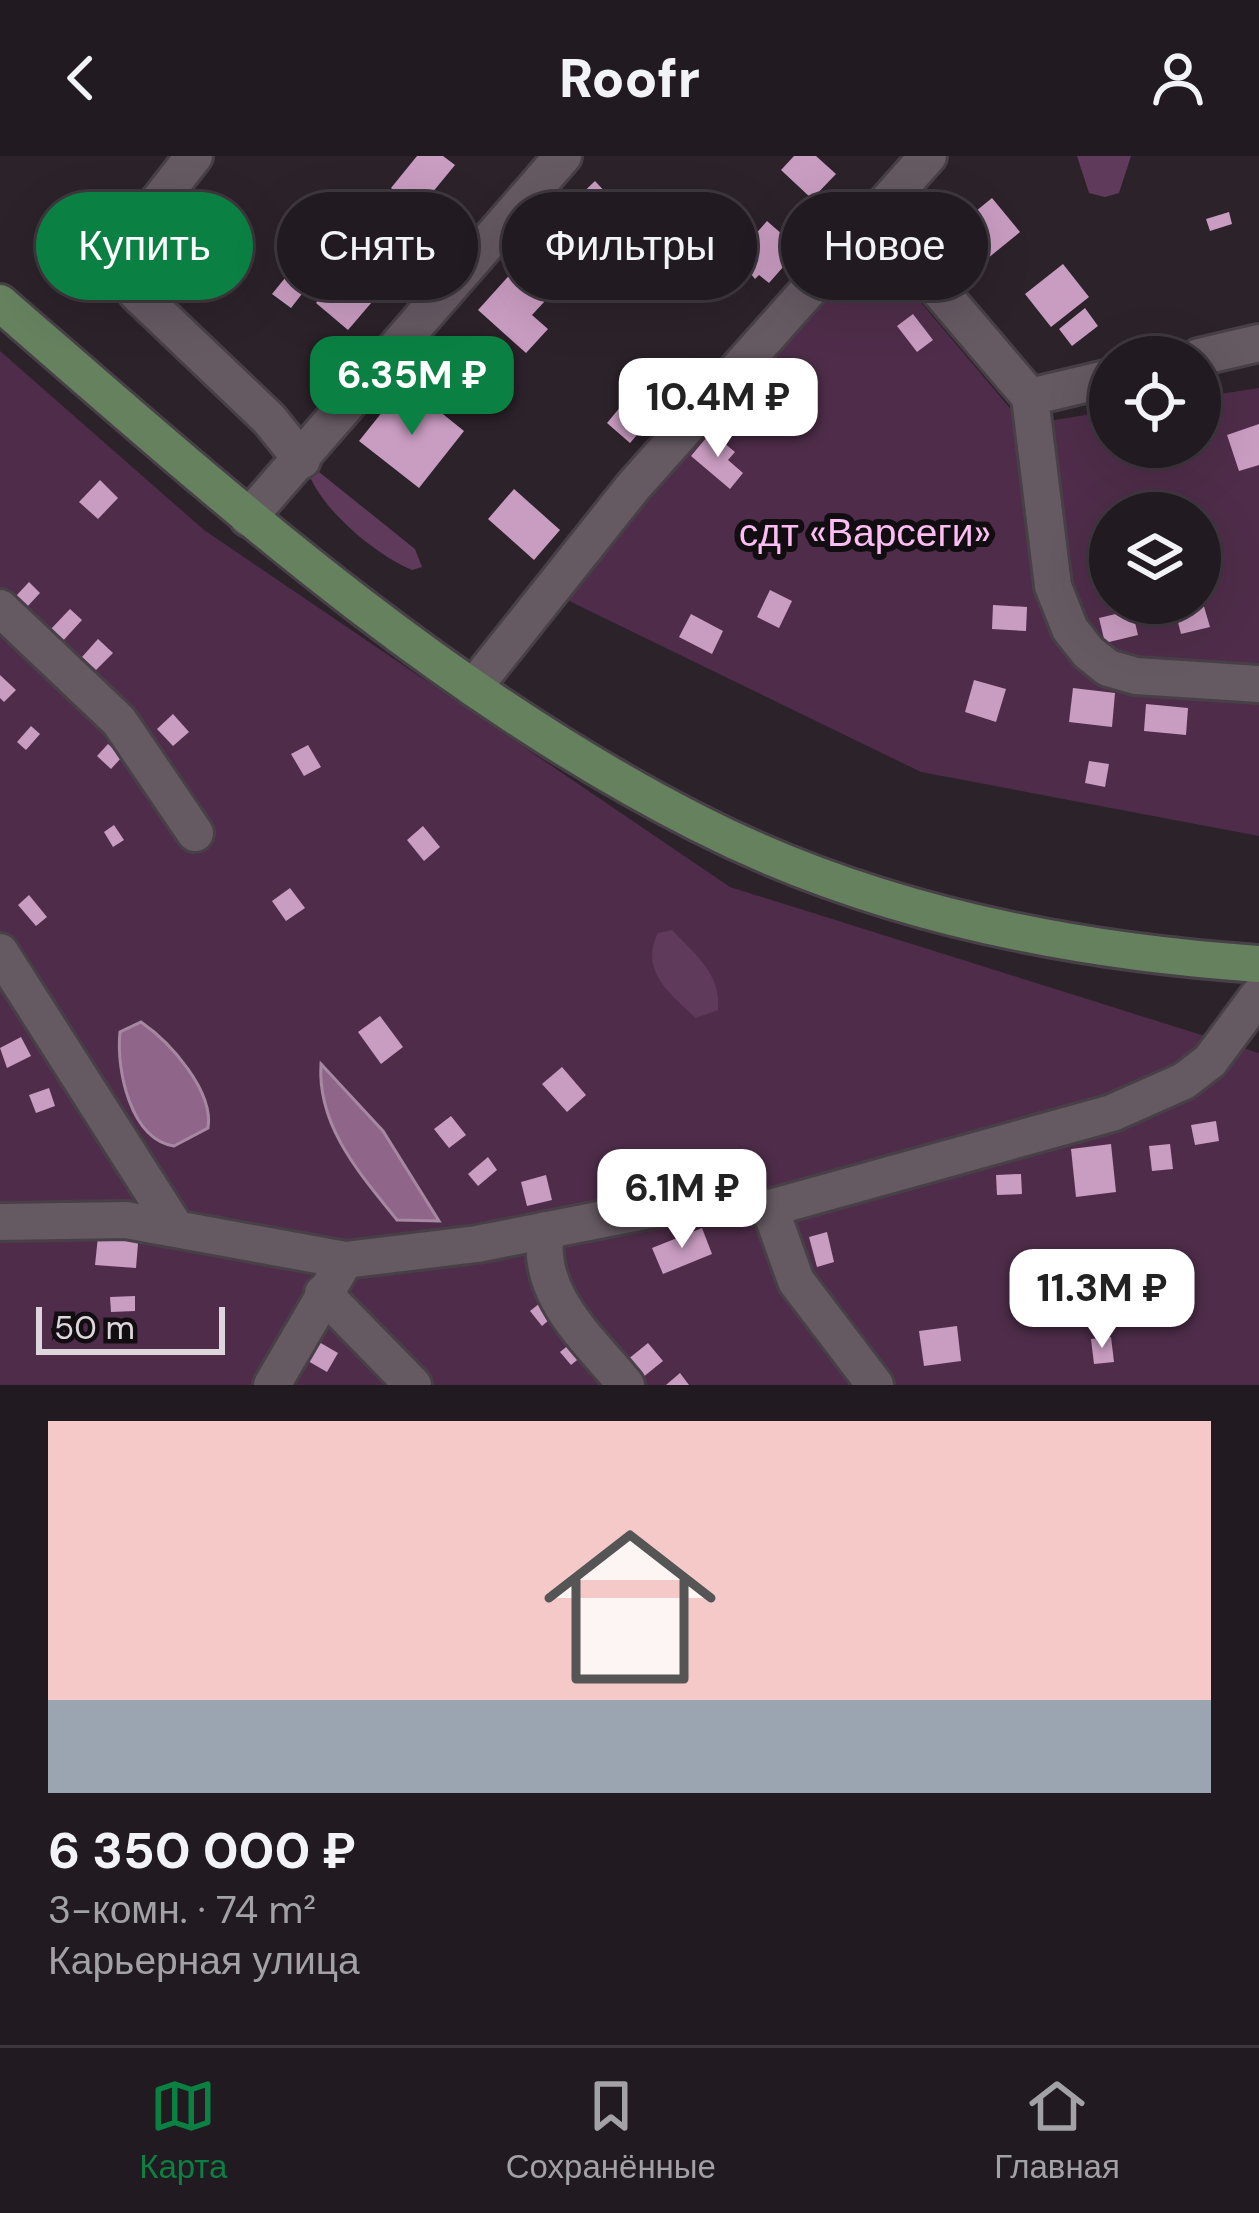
<!DOCTYPE html>
<html lang="ru">
<head>
<meta charset="utf-8">
<style>
	:root { --surface:#211a20; --page:#2d272d; --text:#f1f3f6; --muted:#a2a1a5; --line:#3e383e; --accent:#0b8043 }
	body { margin:0; font-family:"DM Sans",sans-serif; background:var(--page); color:var(--text); height:100vh; display:flex; flex-direction:column; font-size:45px; white-space:nowrap }
	* { box-sizing:border-box; margin:0 }
	p { font-size:39px; color:var(--muted) }
	.icon { flex:none; width:66px; height:66px; fill:none; stroke:currentColor; stroke-width:2; stroke-linecap:round; stroke-linejoin:round }
	.map { position:relative; height:1229px; overflow:hidden }
	.panel { display:flex; flex-direction:column; background:var(--surface); flex:1 }
	.panel>* { flex:none }
	.banner { position:absolute; left:36px; top:36px; width:1188px; height:108px; display:flex; gap:24px }
	.fabs { position:absolute; left:1089px; top:180px; display:grid; gap:24px }
	.fabs a { display:grid; place-items:center; width:132px; height:132px; border-radius:50%; background:var(--surface); box-shadow:0 12px 48px #0002,0 0 0 3px var(--line); font-size:60px }
	.scale { position:absolute; left:36px; bottom:30px; width:189px; box-sizing:border-box; padding-left:12px; border:6px solid #ddd6dc; border-top:0; font-size:33px; line-height:42px; white-space:nowrap; color:#ddd6dc; -webkit-text-stroke:9px #110d11; paint-order:stroke }
	.price { position:absolute; translate:-50% -102px; padding:0 27px; border-radius:24px; background:#fff; color:#222; font-size:39px; line-height:78px; filter:drop-shadow(0 3px 6px #0008) }
	.price::after { content:''; position:absolute; left:50%; top:72px; width:36px; height:27px; margin-left:-18px; background:inherit; clip-path:polygon(0 0,100% 0,50% 100%) }
	.price.current { background:var(--accent); color:#fff }
	ul { padding:0; list-style:none }
	li { display:grid; align-content:center; gap:24px; height:636px; padding:0 48px }
	li+li { border-top:3px solid var(--line) }
	li span { display:grid; place-items:center; height:372px; border-radius:0px; color:#555 }
	li>.icon { margin-inline-start:auto }
	span .icon { width:216px; height:216px; fill:#fffc; stroke-width:1 }
	li b { font-size:51px }
	.tag { padding:0 42px; border-radius:54px; background:var(--surface); box-shadow:0 12px 48px #0002,0 0 0 3px var(--line); font-size:42px; line-height:108px }
	.tag.current { background:var(--accent); color:#fff }
	header { display:flex; justify-content:space-between; align-items:center; height:156px; padding:0 48px; background:var(--surface); font-size:54px; font-weight:800 }
	.tab-bar { display:flex; justify-content:space-around; align-items:center; height:168px; border-top:3px solid var(--line); background:var(--surface); font-size:33px; color:var(--muted) }
	.tab-bar a { display:grid; justify-items:center; gap:6px }
	.tab-bar .current { color:var(--accent) }
	.map>svg:first-child { display:block }
	.green { fill:#4f2d4a; fill-rule:evenodd }
	.forest { fill:#603a5a }
	.water { fill:#8f6689; stroke:#a688a2; stroke-width:3 }
	.building { fill:#c99cc1 }
	.lines { fill:none; stroke-linecap:round; stroke-linejoin:round }
	.minor-casing { stroke:#484047; stroke-width:42 }
	.major-casing { stroke:#484047; stroke-width:42 }
	.minor { stroke:#655962; stroke-width:36 }
	.major { stroke:#65815e; stroke-width:36 }
	.labels { text-anchor:middle; dominant-baseline:central; stroke-width:12; stroke-linejoin:round; paint-order:stroke }
	.park-label { font-size:39px; fill:#fdbcf2; stroke:#110d11 }
</style>
</head>
<body>
<header><svg class="icon" aria-label="back" viewBox="0 0 24 24"><path d="M15 5l-7 7 7 7"/></svg>Roofr<svg class="icon" aria-label="person" viewBox="0 0 24 24"><circle cx="12" cy="8" r="4"/><path d="M4 21q1-7 8-7t8 7"/></svg></header>
<div class="map">
<svg width="1259" height="1229" viewBox="0 0 1259 1229">
	<rect width="100%" height="100%" fill="#2c222a"/>
	<!-- green -->
	<g class="green">
		<path d="M865 80 1024 269 1110 255V291H1200V241L1259 232V680L921 616 561 441ZM1110 357H1200V447H1110Z"/>
		<path d="M0 195 204 374 730 731 1259 897V1229H0Z"/>
	</g>
	<!-- forest -->
	<g class="forest">
		<path d="M1077 0H1131L1119 37 1105 41 1089 37Z"/>
		<path d="M319 316 415 393 422 411 412 414C376 399 326 357 310 321Z"/>
		<path d="M672 774C695 798 722 819 718 854L696 862C670 838 639 814 658 777Z"/>
	</g>
	<!-- water -->
	<g class="water">
		<path d="M141 866C170 886 214 935 208 972L174 990C130 983 116 913 120 876Z"/>
		<path d="M321 908 383 975 439 1065 397 1064C360 1018 317 970 321 908Z"/>
	</g>
	<!-- building -->
	<g class="building">
		<path d="M417 0H443L455 9 418 54 391 32Z"/>
		<path d="M794 0H816L836 18 812 43 781 14Z"/>
		<path d="M595 25 634 67 608 92 569 50Z"/>
		<path d="M992 42 1020 76 982 107 954 73Z"/>
		<path d="M1229 56 1232 68 1210 75 1206 63Z"/>
		<path d="M767 65 799 93 769 127 759 119 755 123 736 100Z"/>
		<path d="M524 103 557 132 532 159 548 173 526 197 478 154Z"/>
		<path d="M352 104 384 132 348 174 316 147Z"/>
		<path d="M1063 108 1089 141 1051 171 1025 138Z"/>
		<path d="M294 111 312 125 291 152 272 138Z"/>
		<path d="M1085 152 1098 170 1072 190 1059 173Z"/>
		<path d="M913 158 933 184 917 196 897 170Z"/>
		<path d="M791 203 807 216 796 230 780 216Z"/>
		<path d="M765 215 774 223 762 237 752 229Z"/>
		<path d="M773 232 792 249 781 262 762 245Z"/>
		<path d="M413 234 464 275 419 332 359 285 391 245 399 251Z"/>
		<path d="M627 243 651 263 630 287 607 267Z"/>
		<path d="M1259 268V309L1239 315 1227 279Z"/>
		<path d="M711 276 735 296 728 304 743 317 730 333 691 300Z"/>
		<path d="M100 324 118 342 98 363 79 346Z"/>
		<path d="M514 333 560 374 534 404 488 363Z"/>
		<path d="M29 426 40 437 27 451 16 440Z"/>
		<path d="M770 434 792 445 779 472 757 461Z"/>
		<path d="M1173 447H1203L1210 471 1181 478Z"/>
		<path d="M993 449 1027 451 1026 475 992 473Z"/>
		<path d="M70 453 82 464 61 487 49 475Z"/>
		<path d="M1132 454 1138 479 1105 487 1099 462Z"/>
		<path d="M691 458 723 475 712 498 679 481Z"/>
		<path d="M98 483 113 497 96 514 82 501Z"/>
		<path d="M0 519 16 534 4 546 0 542Z"/>
		<path d="M974 524 1006 533 996 566 965 556Z"/>
		<path d="M1073 532 1115 537 1112 571 1069 566Z"/>
		<path d="M1146 548 1188 552 1186 579 1144 575Z"/>
		<path d="M173 558 189 576 173 590 157 573Z"/>
		<path d="M31 570 40 578 26 594 17 586Z"/>
		<path d="M108 588 122 601 111 613 97 600Z"/>
		<path d="M308 589 321 611 304 620 291 598Z"/>
		<path d="M1089 605 1109 608 1105 631 1085 627Z"/>
		<path d="M114 669 124 684 113 691 104 676Z"/>
		<path d="M423 670 440 691 424 705 407 684Z"/>
		<path d="M290 732 305 752 286 765 272 745Z"/>
		<path d="M29 739 47 761 36 770 18 749Z"/>
		<path d="M380 860 403 891 381 908 358 876Z"/>
		<path d="M21 881 31 900 7 912 0 892Z"/>
		<path d="M562 911 586 939 567 956 542 928Z"/>
		<path d="M49 932 55 950 36 957 29 939Z"/>
		<path d="M451 960 466 979 449 992 434 973Z"/>
		<path d="M1216 965 1219 985 1195 989 1191 969Z"/>
		<path d="M1111 988 1116 1036 1076 1041 1071 993Z"/>
		<path d="M1170 988 1173 1013 1152 1015 1149 990Z"/>
		<path d="M488 1001 497 1014 478 1030 468 1018Z"/>
		<path d="M1021 1018 1022 1038 997 1039 996 1019Z"/>
		<path d="M546 1019 552 1044 527 1050 521 1026Z"/>
		<path d="M99 1071 139 1075 136 1112 95 1109Z"/>
		<path d="M702 1072 712 1098 663 1118 652 1092Z"/>
		<path d="M827 1076 834 1106 817 1111 809 1081Z"/>
		<path d="M135 1140V1155L111 1156 110 1141Z"/>
		<path d="M544 1144 556 1158 542 1170 530 1155Z"/>
		<path d="M957 1170 961 1205 924 1210 919 1175Z"/>
		<path d="M1111 1181 1114 1206 1094 1208 1091 1183Z"/>
		<path d="M576 1183 587 1196 571 1209 560 1196Z"/>
		<path d="M319 1186 338 1197 327 1216 308 1205Z"/>
		<path d="M648 1187 663 1205 642 1222 627 1204Z"/>
		<path d="M680 1217 689 1229H666Z"/>
	</g>
	<g class="lines">
		<defs>
			<g id="minor">
				<path d="M194 0 120 95 137 137 269 263 302 304"/>
				<path d="M875 59 1030 241 1053 430 1070 473 1088 496 1108 512 1136 520 1259 528"/>
				<path d="M1199 201 1259 187"/>
				<path d="M1030 241 1110 222"/>
				<path d="M248 362 563 0"/>
				<path d="M0 452 119 565 195 677"/>
				<path d="M473 532 633 331 928 0"/>
				<path d="M0 796 175 1071"/>
				<path d="M770 1052 796 1125 875 1229"/>
				<path d="M0 1066 126 1064 345 1104 477 1088 705 1043 770 1052 1112 957 1184 925 1210 905 1259 839"/>
				<path d="M546 1074C535 1139 588 1182 626 1229"/>
				<path d="M323 1137 413 1229"/>
				<path d="M272 1229 345 1104"/>
			</g>
			<path id="major" d="M0 147C219 337 438 535 698 667 872 756 1067 795 1259 808"/>
		</defs>
		<!-- minor casing -->
		<use href="#minor" class="minor-casing"/>
		<!-- major casing -->
		<use href="#major" class="major-casing"/>
		<!-- minor -->
		<use href="#minor" class="minor"/>
		<!-- major -->
		<use href="#major" class="major"/>
	</g>
	<g class="labels">
		<!-- park labels -->
		<g class="park-label">
			<text x="865" y="376">сдт «Варсеги»</text>
		</g>
	</g>
</svg>
<div class="fabs">
<a><svg class="icon" aria-label="locate" viewBox="0 0 24 24"><circle cx="12" cy="12" r="6"/><path d="M12 2v4M12 18v4M2 12h4M18 12h4"/></svg></a>
<a><svg class="icon" aria-label="layers" viewBox="0 0 24 24"><path d="M12 4l9 5-9 5-9-5zM3 14l9 5 9-5"/></svg></a>
</div>
<div class="scale">50 m</div>
<b class="price current" style="left:412px;top:282px">6.35M ₽</b>
<b class="price" style="left:718px;top:304px">10.4M ₽</b>
<b class="price" style="left:682px;top:1095px">6.1M ₽</b>
<b class="price" style="left:1102px;top:1195px">11.3M ₽</b>
<div class="banner">
<a class="tag current">Купить</a>
<a class="tag">Снять</a>
<a class="tag">Фильтры</a>
<a class="tag">Новое</a>
</div>
</div>
<section class="panel">
<ul>
<li><span style="background:linear-gradient(#f6c9c9 75%,#9aa5b1 0)"><svg class="icon" aria-label="home" viewBox="0 0 24 24"><path d="M3 11l9-7 9 7M6 9v11h12V9"/></svg></span><div><b>6 350 000 ₽</b><p>3-комн. · 74 m²</p><p>Карьерная улица</p></div></li>
</ul>
</section>
<nav class="tab-bar">
<a class="current"><svg class="icon" aria-label="map" viewBox="0 0 24 24"><path d="M3 6l6-2 6 2 6-2v14l-6 2-6-2-6 2zM9 4v14M15 6v14"/></svg>Карта</a>
<a><svg class="icon" aria-label="saved" viewBox="0 0 24 24"><path d="M7 4h10v16l-5-4-5 4z"/></svg>Сохранённые</a>
<a><svg class="icon" aria-label="home" viewBox="0 0 24 24"><path d="M3 11l9-7 9 7M6 9v11h12V9"/></svg>Главная</a>
</nav>
</body>
</html>
